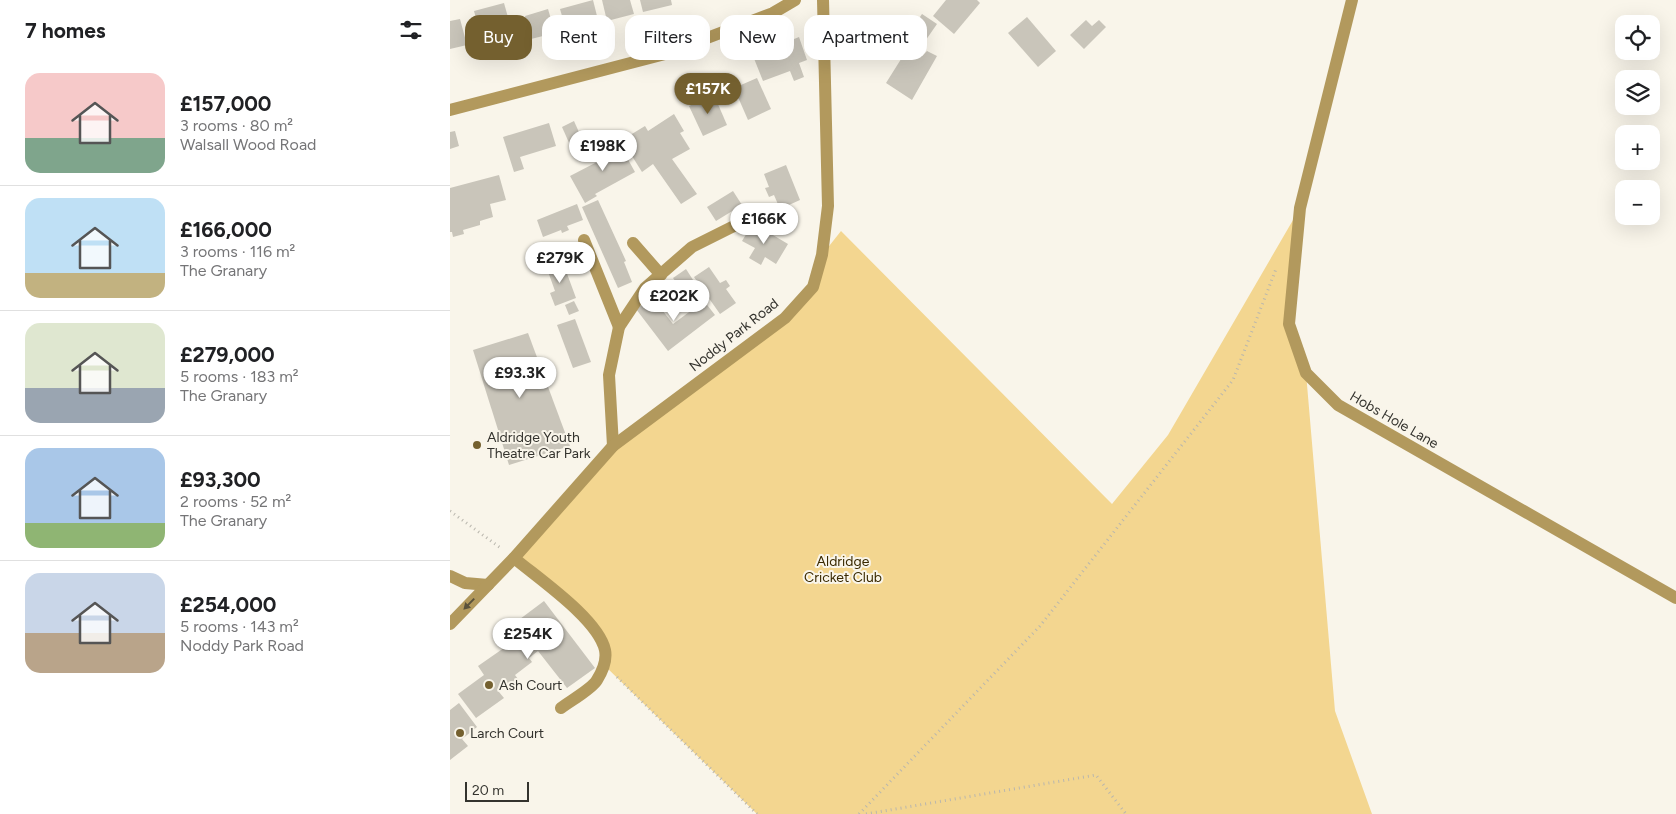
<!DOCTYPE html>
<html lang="en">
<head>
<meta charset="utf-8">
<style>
	:root { --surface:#fff; --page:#f2f2f2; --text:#202124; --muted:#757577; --line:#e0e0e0; --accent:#74602f }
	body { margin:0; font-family:Figtree,sans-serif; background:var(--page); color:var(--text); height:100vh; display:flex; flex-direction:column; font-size:19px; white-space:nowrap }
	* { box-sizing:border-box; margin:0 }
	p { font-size:16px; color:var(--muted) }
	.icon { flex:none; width:28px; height:28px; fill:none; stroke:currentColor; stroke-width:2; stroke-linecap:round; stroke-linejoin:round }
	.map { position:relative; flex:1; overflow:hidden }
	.sheet { display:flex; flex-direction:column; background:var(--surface); width:450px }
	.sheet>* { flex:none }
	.top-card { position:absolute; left:15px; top:15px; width:475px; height:45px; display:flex; gap:10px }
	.fabs { position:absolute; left:1165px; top:15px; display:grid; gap:10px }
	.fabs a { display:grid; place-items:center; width:45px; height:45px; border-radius:10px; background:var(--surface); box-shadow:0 5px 20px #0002; font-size:25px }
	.scale { position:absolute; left:15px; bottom:12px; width:64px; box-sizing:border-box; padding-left:5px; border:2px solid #34332e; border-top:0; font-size:14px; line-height:18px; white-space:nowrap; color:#34332e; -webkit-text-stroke:4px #f9f5ea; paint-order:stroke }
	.price { position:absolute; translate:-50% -42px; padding:0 11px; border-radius:18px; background:#fff; color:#222; font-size:16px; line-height:32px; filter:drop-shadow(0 1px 2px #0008) }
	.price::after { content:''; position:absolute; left:50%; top:30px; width:15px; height:11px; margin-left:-8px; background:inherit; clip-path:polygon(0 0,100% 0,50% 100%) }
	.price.selected { background:var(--accent); color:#fff }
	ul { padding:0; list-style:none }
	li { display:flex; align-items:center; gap:15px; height:125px; padding:0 25px }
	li+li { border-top:1px solid var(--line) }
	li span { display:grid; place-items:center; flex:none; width:140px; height:100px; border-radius:15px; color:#555 }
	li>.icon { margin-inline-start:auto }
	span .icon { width:60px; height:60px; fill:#fffc; stroke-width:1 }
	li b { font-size:21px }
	h2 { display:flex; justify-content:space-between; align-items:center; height:60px; padding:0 25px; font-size:21px }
	.tag { padding:0 18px; border-radius:15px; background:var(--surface); box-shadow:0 5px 20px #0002; font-size:18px; line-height:45px }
	.tag.selected { background:var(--accent); color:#fff }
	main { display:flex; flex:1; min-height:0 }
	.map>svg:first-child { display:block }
	.green { fill:#f3d690 }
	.building { fill:#c9c5ba }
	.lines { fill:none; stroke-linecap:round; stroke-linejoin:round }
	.path { stroke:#b9b6ad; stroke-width:3; stroke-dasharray:1 4; stroke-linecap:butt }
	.minor { stroke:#b2995d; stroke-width:12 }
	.oneway { fill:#5a523c }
	.poi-dot { fill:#74602f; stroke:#f9f5ea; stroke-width:2 }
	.labels { text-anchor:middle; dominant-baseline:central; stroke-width:4; stroke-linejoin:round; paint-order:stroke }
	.street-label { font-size:14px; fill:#34332e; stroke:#f9f5ea }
	.poi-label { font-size:14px; fill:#34332e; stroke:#f9f5ea; text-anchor:start }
	.park-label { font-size:14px; fill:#392900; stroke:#f9f5ea }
</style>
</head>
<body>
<main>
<section class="sheet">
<h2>7 homes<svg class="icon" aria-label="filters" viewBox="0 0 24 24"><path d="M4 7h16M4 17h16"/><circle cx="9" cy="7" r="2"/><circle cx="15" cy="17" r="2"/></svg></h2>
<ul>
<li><span style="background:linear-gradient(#f6c9c9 65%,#7fa58c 0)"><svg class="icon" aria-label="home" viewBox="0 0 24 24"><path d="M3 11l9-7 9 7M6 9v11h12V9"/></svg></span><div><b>£157,000</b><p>3 rooms · 80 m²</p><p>Walsall Wood Road</p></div></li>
<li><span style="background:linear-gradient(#bfe0f5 75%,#c2b280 0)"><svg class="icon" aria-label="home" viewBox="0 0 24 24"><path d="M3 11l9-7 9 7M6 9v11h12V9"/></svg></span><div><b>£166,000</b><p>3 rooms · 116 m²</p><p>The Granary</p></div></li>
<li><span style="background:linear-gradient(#dfe7d0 65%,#9aa5b1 0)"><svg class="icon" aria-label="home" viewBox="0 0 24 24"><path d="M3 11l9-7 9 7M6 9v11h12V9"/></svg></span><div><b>£279,000</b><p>5 rooms · 183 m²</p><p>The Granary</p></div></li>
<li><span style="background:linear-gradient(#a9c7e8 75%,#8fb573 0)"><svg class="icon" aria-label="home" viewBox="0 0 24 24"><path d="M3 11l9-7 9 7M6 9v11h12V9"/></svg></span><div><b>£93,300</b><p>2 rooms · 52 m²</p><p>The Granary</p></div></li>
<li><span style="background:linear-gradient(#c9d6e8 60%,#b9a48a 0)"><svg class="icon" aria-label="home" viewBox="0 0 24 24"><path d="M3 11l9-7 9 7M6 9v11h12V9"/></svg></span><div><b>£254,000</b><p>5 rooms · 143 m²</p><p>Noddy Park Road</p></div></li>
</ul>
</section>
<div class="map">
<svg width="1226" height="814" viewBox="0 0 1226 814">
	<rect width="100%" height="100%" fill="#f9f5ea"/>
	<!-- green -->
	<path class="green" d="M850 208 839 324 856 373 885 711 922 814H307L154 665 147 634 64 558 163 446 335 318 363 287 372 255 391 231 662 504 718 435Z"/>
	<!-- building -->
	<g class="building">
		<path d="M143 0 149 24 117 33 110 9Z"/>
		<path d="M152 0H180L184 14 157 21Z"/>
		<path d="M190 0H221L222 5 193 12Z"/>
		<path d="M496 0H527L530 3 504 34 483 16Z"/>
		<path d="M54 3 66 46 36 54 24 11Z"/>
		<path d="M98 9 105 33 81 39 75 16Z"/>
		<path d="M472 14 487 24 471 47 456 37Z"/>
		<path d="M577 17 606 51 588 67 558 33Z"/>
		<path d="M10 19 17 45 0 49V21Z"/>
		<path d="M636 20 642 26 649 20 656 27 634 49 620 35Z"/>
		<path d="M349 37 357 60 349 63 354 77 344 81 340 71 313 81 303 56Z"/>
		<path d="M458 48 472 56 477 51 487 56 462 100 436 83Z"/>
		<path d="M307 78 321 109 298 120 284 88Z"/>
		<path d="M264 95 277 125 253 136 239 106Z"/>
		<path d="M224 114 234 131 230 133 240 149 222 159 247 194 231 204 203 164 192 172 172 140 195 126 198 131Z"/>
		<path d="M124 121 132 139 120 145 112 127Z"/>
		<path d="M99 123 106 146 70 157 74 169 64 172 53 137Z"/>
		<path d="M5 131 9 146 0 149V132Z"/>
		<path d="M167 140 185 172 145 194 147 196 135 203 120 176 147 162 143 154Z"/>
		<path d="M336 165 350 200 330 209 324 195 319 197 315 188 319 187 314 174Z"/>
		<path d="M49 175 56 200 40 204 43 217 30 221V225L13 230 14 234 3 237 2 232H0V188Z"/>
		<path d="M283 191 292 205 266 221 257 207Z"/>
		<path d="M148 200 176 261 174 262 182 282 168 288 132 207Z"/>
		<path d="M127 204 133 220 117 226 119 230 112 233 111 230 93 237 87 220Z"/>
		<path d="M303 223 338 244 326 264 315 257 311 265 299 258 305 248 292 241Z"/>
		<path d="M112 260 126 298 105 306 100 293 105 291 96 266Z"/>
		<path d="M259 267 270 283 276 280 280 286 276 289 286 303 270 314 244 277Z"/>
		<path d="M236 269 245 283 233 292 223 278Z"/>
		<path d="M202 297 223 324 254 301 265 315 218 351 186 309Z"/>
		<path d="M124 301 129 311 119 315 115 305Z"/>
		<path d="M125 319 141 362 123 368 107 325Z"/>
		<path d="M78 333 120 446 59 465 23 350Z"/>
		<path d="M94 601 145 668 117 688 88 651 79 658 82 662 65 675 68 679 49 692 54 698 26 718 8 694 34 675 28 666 67 639 74 650 83 643 66 622Z"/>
		<path d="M9 703 27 727 12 739 18 746 0 760V710Z"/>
	</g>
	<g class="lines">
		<!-- path -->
		<g class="path">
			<path d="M0 511 52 549"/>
			<path d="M167 677 307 814"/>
			<path d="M409 814 590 626 783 380 826 269"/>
			<path d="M416 814 646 775 676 814"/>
		</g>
		<!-- minor -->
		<g class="minor">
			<path d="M902 0 850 208 839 324 856 373 888 405 1226 598"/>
			<path d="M0 110 215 54 323 13 345 0"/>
			<path d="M134 240 169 327"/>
			<path d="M183 243 211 275"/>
			<path d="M163 446 159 375 169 327 195 288 242 247 290 223"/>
			<path d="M64 558C89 579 148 619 155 650 157 660 152 672 147 680 142 689 120 701 111 708"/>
			<path d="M0 576 15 583 38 585"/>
			<path d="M0 624 64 558 163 446 335 318 363 287 372 255 378 206 373 0"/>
		</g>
	</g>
	<!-- one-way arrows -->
	<defs><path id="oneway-solid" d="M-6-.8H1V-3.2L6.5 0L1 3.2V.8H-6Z" transform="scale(1.25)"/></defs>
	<use class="oneway" href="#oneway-solid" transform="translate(19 604) rotate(134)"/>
	<!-- markers -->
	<g class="poi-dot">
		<circle cx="27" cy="445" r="5"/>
		<circle cx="39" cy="685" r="5"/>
		<circle cx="10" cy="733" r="5"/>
	</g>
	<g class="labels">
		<!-- street labels -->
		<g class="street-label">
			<text transform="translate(284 335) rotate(-38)">Noddy Park Road</text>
			<text transform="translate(944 420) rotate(30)">Hobs Hole Lane</text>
		</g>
		<!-- poi labels -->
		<g class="poi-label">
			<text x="37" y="437">Aldridge Youth<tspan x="37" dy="16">Theatre Car Park</tspan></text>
			<text x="49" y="685">Ash Court</text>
			<text x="20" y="733">Larch Court</text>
		</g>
		<!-- park labels -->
		<g class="park-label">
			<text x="393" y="561">Aldridge<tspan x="393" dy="16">Cricket Club</tspan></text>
		</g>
	</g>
</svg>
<div class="fabs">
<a><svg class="icon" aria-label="locate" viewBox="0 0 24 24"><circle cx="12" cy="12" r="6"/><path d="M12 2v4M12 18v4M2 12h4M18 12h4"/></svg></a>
<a><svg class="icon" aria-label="layers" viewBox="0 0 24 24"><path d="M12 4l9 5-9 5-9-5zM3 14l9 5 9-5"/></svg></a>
<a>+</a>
<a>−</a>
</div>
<div class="scale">20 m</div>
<b class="price selected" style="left:258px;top:115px">£157K</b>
<b class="price" style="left:153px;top:172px">£198K</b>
<b class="price" style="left:314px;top:245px">£166K</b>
<b class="price" style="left:110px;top:284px">£279K</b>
<b class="price" style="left:224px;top:322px">£202K</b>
<b class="price" style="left:70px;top:399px">£93.3K</b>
<b class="price" style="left:78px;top:660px">£254K</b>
<div class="top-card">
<a class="tag selected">Buy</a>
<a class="tag">Rent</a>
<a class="tag">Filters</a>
<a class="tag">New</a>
<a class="tag">Apartment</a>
</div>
</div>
</main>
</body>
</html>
